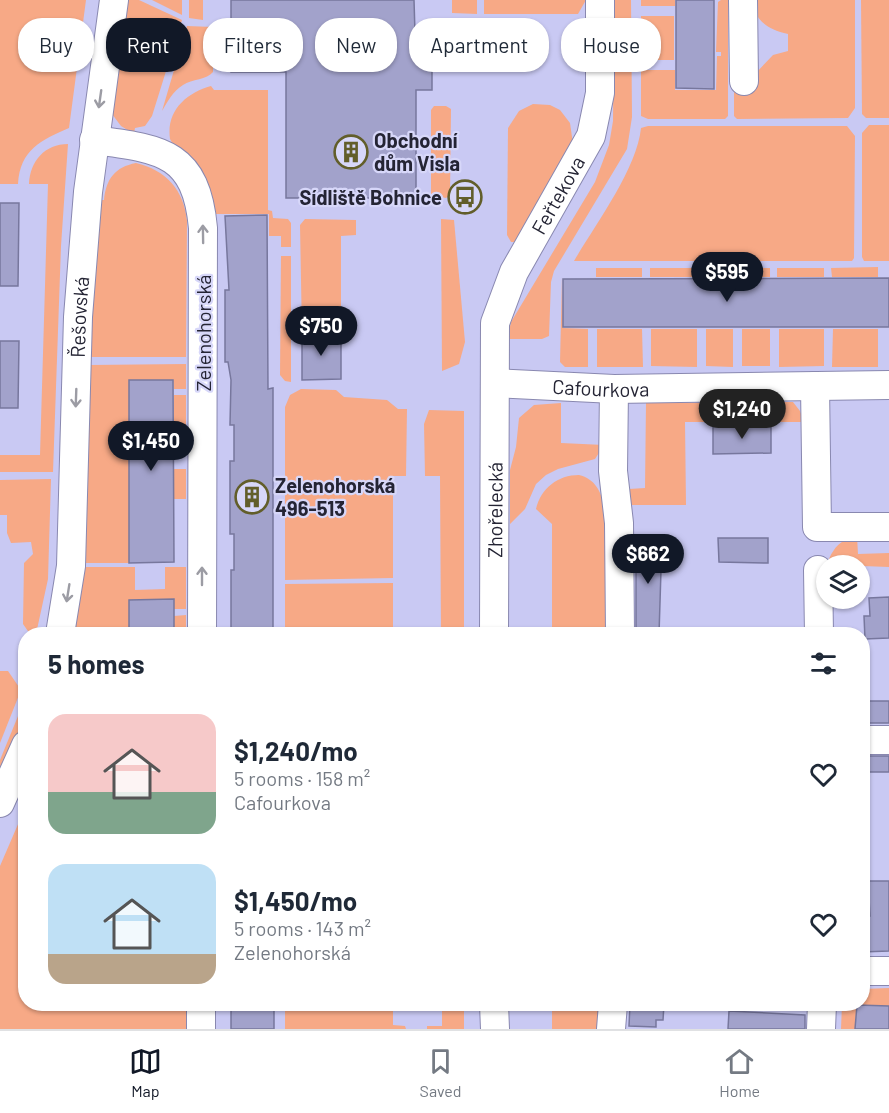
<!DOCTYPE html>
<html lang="en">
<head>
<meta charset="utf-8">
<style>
	:root { --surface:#fff; --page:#f6f6f7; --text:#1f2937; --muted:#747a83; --line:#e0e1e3; --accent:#111827 }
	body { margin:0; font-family:Barlow,sans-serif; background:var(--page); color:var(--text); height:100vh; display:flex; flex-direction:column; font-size:22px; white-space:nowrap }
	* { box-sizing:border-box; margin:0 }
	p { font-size:20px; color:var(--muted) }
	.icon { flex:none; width:33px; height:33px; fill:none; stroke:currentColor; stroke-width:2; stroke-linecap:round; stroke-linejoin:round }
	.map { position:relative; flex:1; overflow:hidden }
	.sheet { position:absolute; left:18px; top:627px; width:852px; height:384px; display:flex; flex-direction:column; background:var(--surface); border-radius:24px; box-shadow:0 2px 4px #0004 }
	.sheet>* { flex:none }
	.guide { position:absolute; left:18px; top:18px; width:854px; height:54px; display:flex; gap:12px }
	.tools { position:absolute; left:816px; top:555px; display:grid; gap:12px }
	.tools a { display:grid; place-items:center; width:54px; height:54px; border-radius:50%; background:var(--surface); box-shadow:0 2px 4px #0004; font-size:30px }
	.price { position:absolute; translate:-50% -51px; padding:0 14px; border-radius:21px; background:var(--accent); color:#fff; font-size:20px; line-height:39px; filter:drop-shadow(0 2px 3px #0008) }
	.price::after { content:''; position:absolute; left:50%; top:36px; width:18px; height:14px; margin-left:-9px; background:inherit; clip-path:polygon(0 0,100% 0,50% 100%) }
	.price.selected { background:#222; color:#fff }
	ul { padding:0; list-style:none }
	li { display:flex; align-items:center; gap:18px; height:150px; padding:0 30px }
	li span { display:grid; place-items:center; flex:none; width:168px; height:120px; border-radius:18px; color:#555 }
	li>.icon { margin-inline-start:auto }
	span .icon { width:72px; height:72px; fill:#fffc; stroke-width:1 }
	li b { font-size:26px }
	h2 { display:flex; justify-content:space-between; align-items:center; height:72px; padding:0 30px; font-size:26px }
	.tag { padding:0 21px; border-radius:24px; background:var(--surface); box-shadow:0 2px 4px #0004; font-size:21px; line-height:54px }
	.tag.selected { background:var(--accent); color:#fff }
	.tabs { display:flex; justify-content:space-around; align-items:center; height:84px; border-top:2px solid var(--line); background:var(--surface); font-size:16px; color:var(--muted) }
	.tabs a { display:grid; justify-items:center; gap:3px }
	.tabs .selected { color:var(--accent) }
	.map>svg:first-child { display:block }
	.green { fill:#f7a986 }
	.building { fill:#a2a2cb; stroke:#77779d; stroke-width:1.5 }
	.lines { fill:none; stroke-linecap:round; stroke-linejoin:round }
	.minor-casing { stroke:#8988b0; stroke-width:30 }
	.minor { stroke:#fff; stroke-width:28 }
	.oneway { stroke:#9c9ca4 }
	.labels { text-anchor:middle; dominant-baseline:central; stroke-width:4.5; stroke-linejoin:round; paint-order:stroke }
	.poi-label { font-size:20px; font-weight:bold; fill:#242434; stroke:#d7d7f9; text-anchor:start }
	.street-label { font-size:20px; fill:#242434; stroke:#d7d7f9 }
</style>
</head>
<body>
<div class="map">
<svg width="889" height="1029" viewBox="0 0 889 1029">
	<rect width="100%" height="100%" fill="#c9c9f3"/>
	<!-- green -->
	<g class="green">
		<path d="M0 0H86L69 128C41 140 20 150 18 184H0Z"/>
		<path d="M121 0H139L182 20 152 116 145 126 135 128 134 134 121 126 112 114Z"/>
		<path d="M152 0H182V15Z"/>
		<path d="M189 0H203V20L189 18Z"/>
		<path d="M452 0H477V14L452 13Z"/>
		<path d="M484 0H586L578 14H484Z"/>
		<path d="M614 0H631L632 117 627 149 554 271 551 282 549 336 542 339H507L511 322 595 182 609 145 613 121Z"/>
		<rect x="641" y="0" width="34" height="6"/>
		<path d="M721 0H728V116L725 119H648L641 116V70H675V90H716L717 56H721V52H716L718 2Z"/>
		<path d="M752 0H855V108L848 118 737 119 734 116V88L755 74 773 55 788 51V34C768 30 755 21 752 0Z"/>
		<path d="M861 0H889V118H866L862 114Z"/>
		<rect x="641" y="16" width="33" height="44"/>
		<path d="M187 26 213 27V72C207 80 192 79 183 85 173 91 168 101 162 111Z"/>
		<path d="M211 86 214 90H268V210L272 211 273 218 288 219 291 223V247H281V236H269V214H213L170 139C166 111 186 93 211 86Z"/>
		<path d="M533 104 550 105 560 110 570 123 573 144 516 242H511L507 235 508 128 519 111Z"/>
		<path d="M434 106H446L451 109 450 195 446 198 431 195V110Z"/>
		<path d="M869 125H889V261H864L862 257V133Z"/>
		<path d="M648 126H847L855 136 854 258 852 261H574C595 225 637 169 641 128Z"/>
		<path d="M68 144 61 246 53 472H0V455H40L48 184H29C30 161 45 144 68 144Z"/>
		<path d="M136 163C166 170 184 190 187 221L186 357H89L96 200H104C106 179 115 167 136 163Z"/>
		<path d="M305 219 356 220V235L341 236V334H302L300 225Z"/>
		<path d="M441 219 454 220 465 342 459 364 442 371Z"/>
		<path d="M281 256H291V382L285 381 280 375Z"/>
		<path d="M878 267V277H832L831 268Z"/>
		<rect x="596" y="268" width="46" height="9"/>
		<rect x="650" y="268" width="47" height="9"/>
		<rect x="704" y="268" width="66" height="9"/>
		<rect x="777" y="268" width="47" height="9"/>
		<path d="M562 277 563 328 588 329V367H565L560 362Z"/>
		<path d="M597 329H642L643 367H597Z"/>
		<path d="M651 329H697V367L651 366Z"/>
		<path d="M706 329H733V367L706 366Z"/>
		<rect x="742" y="329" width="28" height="37"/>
		<path d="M779 329H824V366L779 367Z"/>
		<path d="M833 329H878V367H832Z"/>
		<path d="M186 364V389H174L173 380 129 381V563H82L89 365Z"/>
		<path d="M301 389 336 390 344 397 387 400 398 409H407L406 476H393V578L285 580V407L290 395Z"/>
		<rect x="174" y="395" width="12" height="32"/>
		<path d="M793 402 800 411 804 422H685L686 505H629V489L645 488 646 403Z"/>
		<path d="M561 403V443L604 445 595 459 558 469 546 475 536 484 525 509 510 524V470L516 447 519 418 534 405Z"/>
		<path d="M429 410 464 411V634H441L440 476H425L424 424Z"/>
		<rect x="174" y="469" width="12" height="30"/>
		<path d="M579 475C595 479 601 491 604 506L610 634H552V524L536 509C541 488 558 475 579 475Z"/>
		<path d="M51 479 48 579 36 634H30L23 624 24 563 33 554 31 542 11 543 7 533V515H0V480Z"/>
		<path d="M857 536 858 554 889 553V567L835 565 834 559H829C836 544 842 540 857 536Z"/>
		<path d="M82 567H135V590L165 589V567H186V609H174L173 599 129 600V634H71Z"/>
		<path d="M393 583V634H285V584Z"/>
		<path d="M186 615V634H174V616Z"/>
		<path d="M0 671H8L21 690 0 743Z"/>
		<path d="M25 699V722L4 771 0 772V760Z"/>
		<path d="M25 808 26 1004H186V1029H0V866Z"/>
		<path d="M889 988V1029H841L842 1004H862L863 989Z"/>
		<path d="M285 1004H393V1025L405 1026 406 1029H285Z"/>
		<path d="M442 1004H464V1029H427V1026H442Z"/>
		<path d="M552 1004H605L604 1029H552Z"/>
	</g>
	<!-- building -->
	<g class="building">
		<path d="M231 0H414L415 33H432V90H416V198H286V72H231Z"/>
		<path d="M676 0H714V89L676 88Z"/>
		<path d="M0 203H19L18 286H0Z"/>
		<path d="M267 215 268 389 273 388V634H231V570H234V534H230V461H234V425H230L231 380 228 362H225V290H229L225 216Z"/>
		<path d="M889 278V327H563V279Z"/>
		<path d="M302 334H341V379L302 380Z"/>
		<path d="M0 341H19L18 408H0Z"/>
		<path d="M129 380H173L174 562 129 563Z"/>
		<path d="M771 425V453L713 454V426Z"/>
		<path d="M636 538H662L659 634H636Z"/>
		<path d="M718 538H768V563L719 562Z"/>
		<path d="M889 597V638L865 639 864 616H870L869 598Z"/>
		<path d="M174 599V634H129V600Z"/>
		<rect x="862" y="701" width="27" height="22"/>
		<rect x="862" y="756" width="27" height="16"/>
		<path d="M868 881H889V951L862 952V916H870Z"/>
		<path d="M234 1004H274V1029H231V1006Z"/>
		<path d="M630 1004H664L663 1020H656V1027L629 1026Z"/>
		<path d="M857 1005 889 1006V1029H855Z"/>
		<path d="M729 1011 805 1015V1029H728Z"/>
	</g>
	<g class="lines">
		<defs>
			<g id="minor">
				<path d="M743 0 744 81"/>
				<path d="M94 140C160 149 196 151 203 228L202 634"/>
				<path id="s1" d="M495 383 614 389 889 385"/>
				<path d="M815 386 817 527H889"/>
				<path d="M614 389 613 471 619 523 620 634"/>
				<path d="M818 570 819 634"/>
				<path id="s2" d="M60 634 71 566 78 317 88 192 114 0"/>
				<path id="s3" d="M494 634 495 323 514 272 591 136 600 93V0"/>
				<path d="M862 740H889"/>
				<path d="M0 803 26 745"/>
				<path d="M862 971H889"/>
				<path d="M494 1004 495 1029"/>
				<path d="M201 1029V1004"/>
				<path d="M611 1029 613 1004"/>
				<path d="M821 1029 822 1004"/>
			</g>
		</defs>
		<!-- minor casing -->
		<use href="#minor" class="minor-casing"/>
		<!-- minor -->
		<use href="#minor" class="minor"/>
	</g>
	<!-- one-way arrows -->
	<defs><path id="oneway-shaft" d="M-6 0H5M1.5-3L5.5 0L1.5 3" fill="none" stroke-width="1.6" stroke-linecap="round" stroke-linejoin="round" transform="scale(1.5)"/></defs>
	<g class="oneway">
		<use href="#oneway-shaft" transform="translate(100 99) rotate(98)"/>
		<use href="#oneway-shaft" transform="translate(203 234) rotate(-91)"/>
		<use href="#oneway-shaft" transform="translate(76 398) rotate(92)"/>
		<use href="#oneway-shaft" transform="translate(202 576) rotate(-90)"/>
		<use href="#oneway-shaft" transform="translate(68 593) rotate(99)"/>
	</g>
	<!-- icons -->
	<defs>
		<symbol id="building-ring" viewBox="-11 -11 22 22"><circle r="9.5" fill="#d7d7f9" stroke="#625e2a" stroke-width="1.5"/><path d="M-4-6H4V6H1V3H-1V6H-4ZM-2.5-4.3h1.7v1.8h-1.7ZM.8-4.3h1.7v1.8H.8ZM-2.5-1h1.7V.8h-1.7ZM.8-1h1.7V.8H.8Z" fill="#625e2a"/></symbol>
		<symbol id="bus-ring" viewBox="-11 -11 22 22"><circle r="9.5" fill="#d7d7f9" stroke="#625e2a" stroke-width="1.5"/><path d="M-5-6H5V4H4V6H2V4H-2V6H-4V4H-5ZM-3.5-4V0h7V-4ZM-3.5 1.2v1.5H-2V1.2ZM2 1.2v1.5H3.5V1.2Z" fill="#625e2a"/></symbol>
	</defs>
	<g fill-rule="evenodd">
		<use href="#building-ring" x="332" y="133" width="38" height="38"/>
		<use href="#bus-ring" x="446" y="178" width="38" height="38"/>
		<use href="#building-ring" x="233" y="478" width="38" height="38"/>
	</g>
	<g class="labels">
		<!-- poi labels -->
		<g class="poi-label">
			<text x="374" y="140">Obchodní<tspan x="374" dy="23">dům Visla</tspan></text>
			<text x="442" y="197" text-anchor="end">Sídliště Bohnice</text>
			<text x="275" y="485">Zelenohorská<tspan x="275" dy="23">496-513</tspan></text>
		</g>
		<!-- street labels -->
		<g class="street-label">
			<text stroke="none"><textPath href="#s3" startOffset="454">Feřtekova</textPath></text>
			<text stroke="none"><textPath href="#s2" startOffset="318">Řešovská</textPath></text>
			<text transform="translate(203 333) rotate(-90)">Zelenohorská</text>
			<text stroke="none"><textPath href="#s1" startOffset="106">Cafourkova</textPath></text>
			<text stroke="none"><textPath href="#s3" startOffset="124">Zhořelecká</textPath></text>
		</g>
	</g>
</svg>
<div class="tools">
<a><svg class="icon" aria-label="layers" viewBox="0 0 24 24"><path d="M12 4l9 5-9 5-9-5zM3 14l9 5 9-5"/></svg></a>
</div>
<b class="price" style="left:727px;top:303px">$595</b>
<b class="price" style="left:321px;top:357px">$750</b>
<b class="price selected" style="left:742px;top:440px">$1,240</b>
<b class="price" style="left:151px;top:472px">$1,450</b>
<b class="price" style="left:648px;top:585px">$662</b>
<div class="guide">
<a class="tag">Buy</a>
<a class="tag selected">Rent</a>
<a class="tag">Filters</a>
<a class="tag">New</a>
<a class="tag">Apartment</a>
<a class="tag">House</a>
</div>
<section class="sheet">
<h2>5 homes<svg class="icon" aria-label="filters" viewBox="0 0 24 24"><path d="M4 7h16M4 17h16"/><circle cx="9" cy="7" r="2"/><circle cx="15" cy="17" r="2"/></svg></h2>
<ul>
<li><span style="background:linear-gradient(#f6c9c9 65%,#7fa58c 0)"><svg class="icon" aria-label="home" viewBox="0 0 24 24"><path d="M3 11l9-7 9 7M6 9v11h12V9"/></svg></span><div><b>$1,240/mo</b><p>5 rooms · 158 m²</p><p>Cafourkova</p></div><svg class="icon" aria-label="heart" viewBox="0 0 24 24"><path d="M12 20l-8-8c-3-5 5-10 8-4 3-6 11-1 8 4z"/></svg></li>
<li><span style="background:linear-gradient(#bfe0f5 75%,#b9a48a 0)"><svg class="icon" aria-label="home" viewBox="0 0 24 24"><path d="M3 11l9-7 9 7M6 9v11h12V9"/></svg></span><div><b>$1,450/mo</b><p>5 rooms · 143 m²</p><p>Zelenohorská</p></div><svg class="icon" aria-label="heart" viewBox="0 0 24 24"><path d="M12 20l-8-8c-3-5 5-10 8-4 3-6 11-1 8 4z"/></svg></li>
</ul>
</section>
</div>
<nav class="tabs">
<a class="selected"><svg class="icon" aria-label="map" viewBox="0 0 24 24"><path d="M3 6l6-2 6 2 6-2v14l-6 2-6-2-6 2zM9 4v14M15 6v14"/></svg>Map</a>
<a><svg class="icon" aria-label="saved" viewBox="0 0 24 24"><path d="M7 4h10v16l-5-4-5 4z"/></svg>Saved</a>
<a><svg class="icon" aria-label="home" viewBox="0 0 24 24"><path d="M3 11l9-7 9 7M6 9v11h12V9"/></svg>Home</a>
</nav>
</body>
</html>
